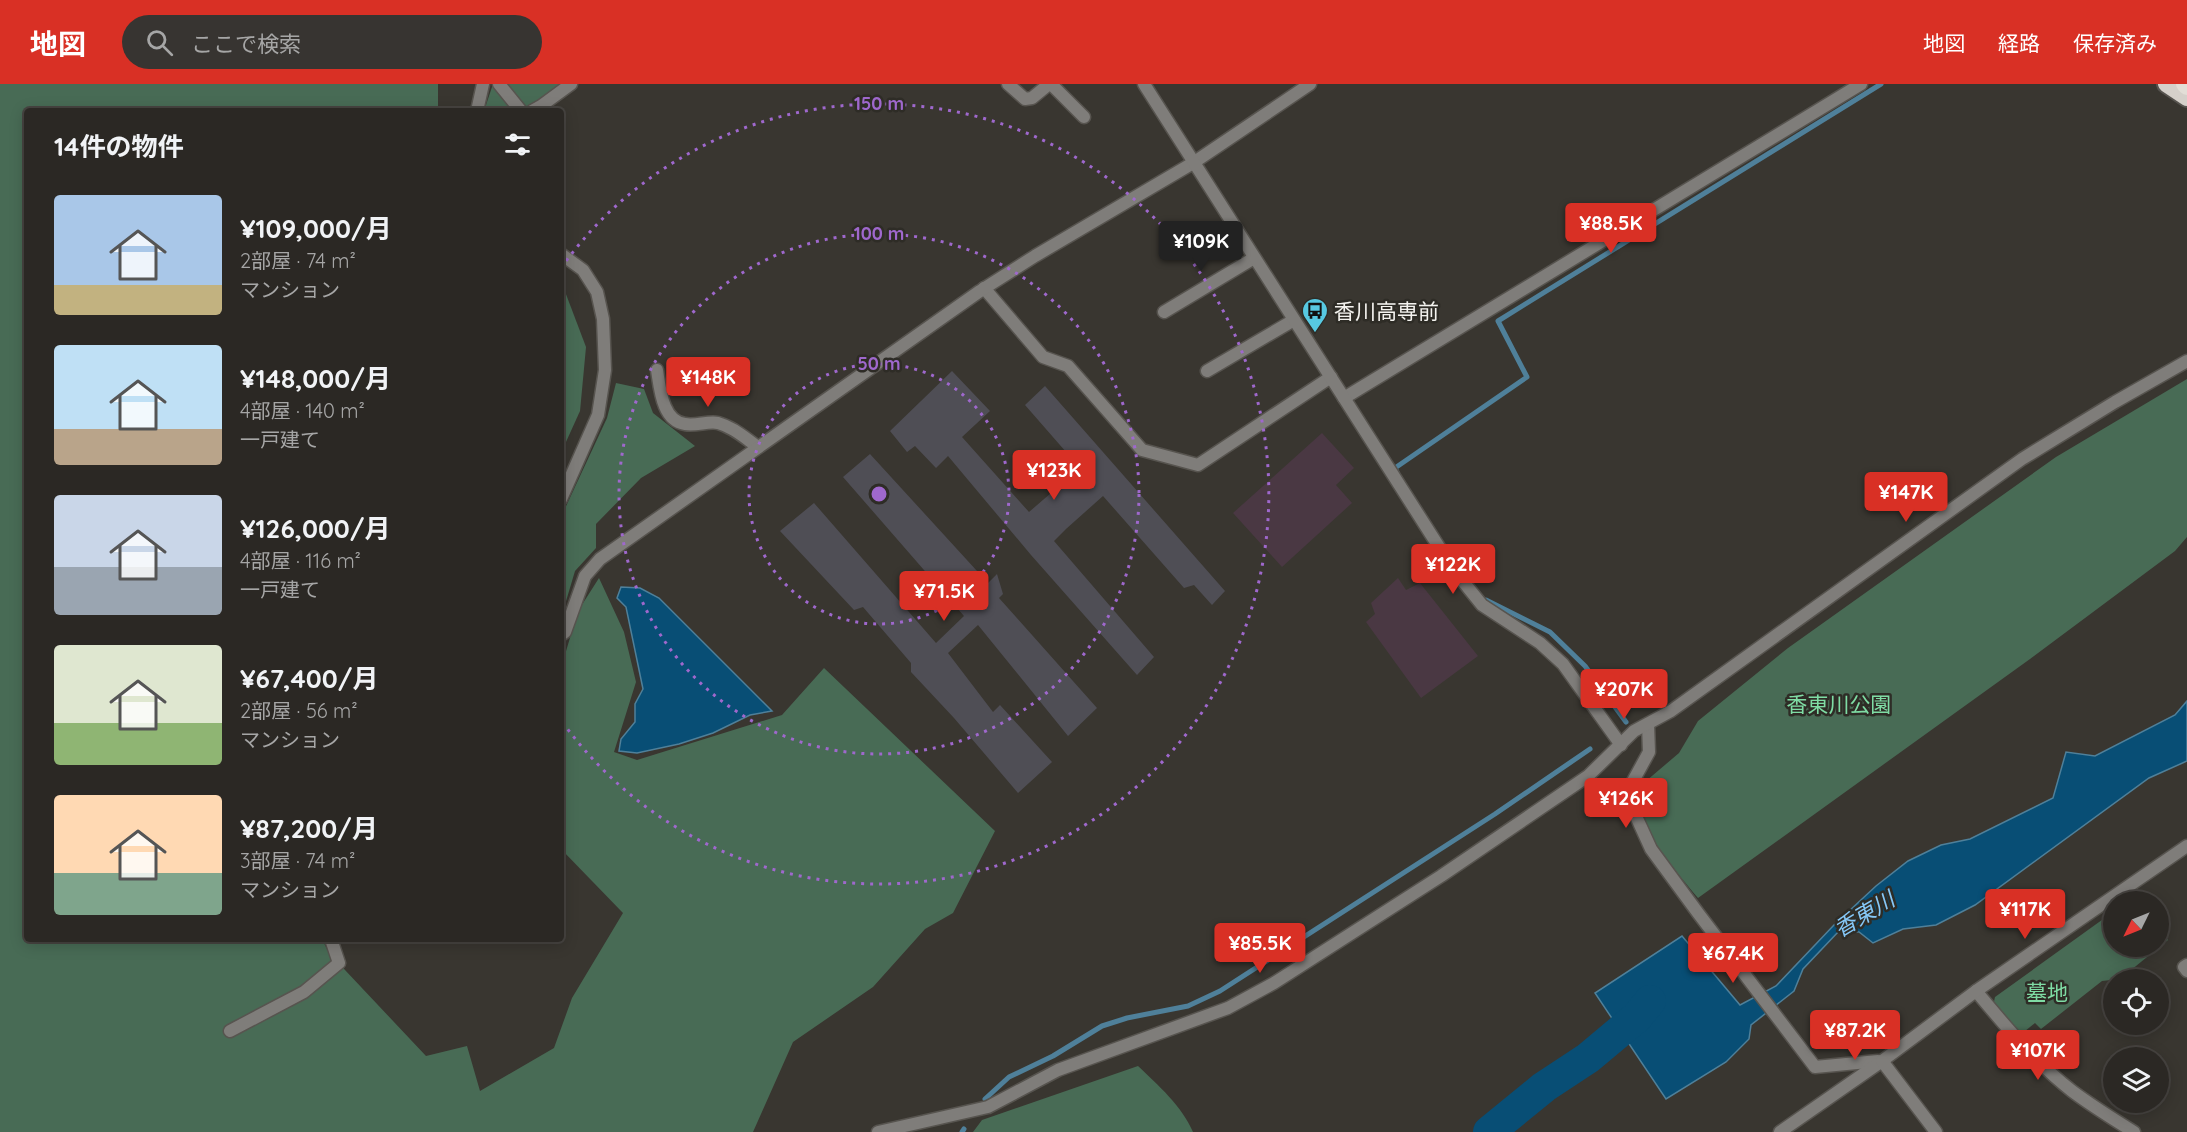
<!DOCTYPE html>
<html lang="ja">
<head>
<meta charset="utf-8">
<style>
	:root { --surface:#2b2824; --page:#373431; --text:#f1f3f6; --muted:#a6a6a6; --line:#474441; --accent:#d93025 }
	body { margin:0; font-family:Quicksand,"Noto Sans JP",sans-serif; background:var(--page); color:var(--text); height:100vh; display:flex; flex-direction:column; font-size:22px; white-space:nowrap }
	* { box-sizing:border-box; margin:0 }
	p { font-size:20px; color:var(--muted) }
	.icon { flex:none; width:33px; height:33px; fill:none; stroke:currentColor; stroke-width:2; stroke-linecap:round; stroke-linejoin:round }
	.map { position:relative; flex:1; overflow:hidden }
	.details { position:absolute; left:24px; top:24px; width:540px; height:834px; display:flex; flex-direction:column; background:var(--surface); border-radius:6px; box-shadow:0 3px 15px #0003,0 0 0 2px var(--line) }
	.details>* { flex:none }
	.needle { width:39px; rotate:227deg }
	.fabs { position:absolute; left:2103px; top:807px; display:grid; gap:12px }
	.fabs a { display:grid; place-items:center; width:66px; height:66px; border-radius:50%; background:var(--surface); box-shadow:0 3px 15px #0003,0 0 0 2px var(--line); font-size:30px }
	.price { position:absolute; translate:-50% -51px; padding:0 14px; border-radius:6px; background:var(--accent); color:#fff; font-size:20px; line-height:39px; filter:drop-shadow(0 2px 3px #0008) }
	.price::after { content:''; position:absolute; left:50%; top:36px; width:18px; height:14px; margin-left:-9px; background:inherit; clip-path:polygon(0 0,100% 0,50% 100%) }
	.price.current { background:#222; color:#fff }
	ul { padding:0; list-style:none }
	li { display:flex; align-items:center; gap:18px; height:150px; padding:0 30px }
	li span { display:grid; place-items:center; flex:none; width:168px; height:120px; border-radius:6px; color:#555 }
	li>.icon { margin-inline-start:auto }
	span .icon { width:72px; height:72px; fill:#fffc; stroke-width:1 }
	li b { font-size:26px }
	h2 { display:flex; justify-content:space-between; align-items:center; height:72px; padding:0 30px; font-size:26px }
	header { display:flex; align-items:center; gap:36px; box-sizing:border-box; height:84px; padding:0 30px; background:var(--accent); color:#fff }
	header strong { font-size:28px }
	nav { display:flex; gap:33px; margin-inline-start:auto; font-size:21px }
	.search { width:420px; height:54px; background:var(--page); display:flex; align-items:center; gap:15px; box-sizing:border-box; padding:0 21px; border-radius:33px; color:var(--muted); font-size:22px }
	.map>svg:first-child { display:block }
	.education { fill:#4a3843 }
	.green { fill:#486b55 }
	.water { fill:#084e75; stroke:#4f809a; stroke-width:1.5 }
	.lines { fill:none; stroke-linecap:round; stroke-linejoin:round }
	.stream { stroke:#4f809a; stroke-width:5 }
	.river { stroke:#084e75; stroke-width:32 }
	.building { fill:#4f4e55 }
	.minor-casing { stroke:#57544f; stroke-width:15 }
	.tertiary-casing { stroke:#57544f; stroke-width:15 }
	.trunk-casing { stroke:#57544f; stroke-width:20 }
	.motorway-casing { stroke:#57544f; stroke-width:21 }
	.minor { stroke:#7f7d7a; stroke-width:12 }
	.tertiary { stroke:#7f7d7a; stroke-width:12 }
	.trunk { stroke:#d5d0ca; stroke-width:16 }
	.motorway { stroke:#e3ded7; stroke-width:18 }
	.ring { fill:none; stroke:#9f68cd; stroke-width:3; stroke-dasharray:3 6 }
	.labels { text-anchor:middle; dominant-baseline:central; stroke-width:5; stroke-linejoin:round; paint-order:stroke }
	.poi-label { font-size:21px; fill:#f4f3ef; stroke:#2e2c26; text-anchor:start }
	.park-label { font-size:21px; fill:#7fdca4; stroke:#2e2c26 }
	.water-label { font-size:22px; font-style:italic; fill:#86c8f8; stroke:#2e2c26 }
	.centre { fill:#9f68cd; stroke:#2e2c26; stroke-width:3 }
	.ring-label { font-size:18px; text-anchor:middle; font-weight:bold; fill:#9f68cd; stroke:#2e2c26; stroke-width:5; stroke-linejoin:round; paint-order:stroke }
</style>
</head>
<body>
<header>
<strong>地図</strong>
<div class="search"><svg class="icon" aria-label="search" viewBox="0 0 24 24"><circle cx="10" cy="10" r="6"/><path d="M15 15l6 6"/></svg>ここで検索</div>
<nav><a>地図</a><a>経路</a><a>保存済み</a></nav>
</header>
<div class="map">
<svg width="2187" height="1048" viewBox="0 0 2187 1048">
	<rect width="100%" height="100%" fill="#393630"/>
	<!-- education -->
	<g class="education">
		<path d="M1322 349 1354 384 1336 401 1352 419 1282 483 1233 429Z"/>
		<path d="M1398 494 1406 506 1420 499 1478 572 1421 614 1366 538 1375 530 1371 519Z"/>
	</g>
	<!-- green -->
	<g class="green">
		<path d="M0 0H438V27H27V855H322L329 869 426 972 467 962 480 1007 554 964 572 914 623 829 561 765V584L578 527 599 494 624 548 636 598 614 668 637 676 782 631 824 584 995 747 953 829 925 845 873 903 793 958 753 1048H0Z"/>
		<path d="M493 0H565L527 27H484Z"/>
		<path d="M561 197 586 263 580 327 561 369Z"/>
		<path d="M2187 295V453L2175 467 2030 575 1698 814C1680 792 1643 751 1639 722 1638 716 1639 709 1639 703L1679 669 1698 637 1788 564 2056 373Z"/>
		<path d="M616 299 644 305 653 329 695 362 641 394 596 440V464L575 487 561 534V433L607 334Z"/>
		<path d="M2113 828 2114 862H2158L2159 844 2168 856 2120 895 2102 897 2041 945 2035 939 2019 952 1993 922 1995 913Z"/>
		<path d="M1138 982C1158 1001 1182 1022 1193 1048H973L982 1036Z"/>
	</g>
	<!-- water -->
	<g class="water">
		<path d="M621 503 640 504 659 514 772 627 750 631 713 649 679 660 637 669 619 667 621 655 635 638V620L643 605 626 523 617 514Z"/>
		<path d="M2187 617V677L2149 694 1975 821 1936 841 1903 845 1873 859 1859 848 1839 847 1803 885 1794 907 1751 941 1749 955 1726 978 1666 1015 1595 909 1682 852 1740 921 1776 902 1834 841 1876 802 1908 777 1941 761 1970 755 2053 714 2066 668 2095 672 2175 631Z"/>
	</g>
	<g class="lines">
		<!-- stream -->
		<g class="stream">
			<path d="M1397 388 1395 384 1527 293 1498 237 1881 0"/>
			<path d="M1486 516 1550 548 1585 582 1626 638"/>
			<path d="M985 1015 1009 993 1053 972 1102 942 1127 934 1188 922 1220 907 1495 730 1590 665"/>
			<path d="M962 1048 964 1045"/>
		</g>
		<!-- river -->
		<path class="river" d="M1489 1048 1544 1003 1588 974 1637 933 1650 917"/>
	</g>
	<!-- building -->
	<g class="building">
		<path d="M952 287 990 327 962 353 1029 428 1080 384 1025 321 1045 302 1225 507 1212 521 1194 501 1184 504 1103 412 1066 445 1054 457 1154 573 1137 591 1031 471 948 372 936 384 915 362 907 368 890 347Z"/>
		<path d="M870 370 988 499 997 490 1003 510 999 514 1097 624 1068 652 978 541 948 569 993 628 1000 621 1052 678 1018 709 954 634 911 588V579L863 523 854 526 780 447 814 419 936 559 964 532 843 393Z"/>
	</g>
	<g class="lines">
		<defs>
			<g id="minor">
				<path d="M499 0 521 27"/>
				<path d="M1008 0 1025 15 1032 14 1049 0"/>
				<path d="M1051 0 1084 33"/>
				<path d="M477 27 483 0"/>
				<path d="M532 27 541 22 571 0"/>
				<path d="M561 170 583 186 597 208 603 235 605 286 598 331 561 415"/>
				<path d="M984 204 1043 273 1068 282 1142 366 1198 381 1331 293"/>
				<path d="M1164 228 1254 174"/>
				<path d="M657 286C660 304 662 337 685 340 696 342 708 337 718 339 733 343 745 354 758 363"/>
				<path d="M1207 287 1294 236"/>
				<path d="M1344 314 1861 0"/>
				<path d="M561 551 565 548 585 492 600 475 980 207 1035 172 1193 79 1310 0"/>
				<path d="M1648 640 1649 668 1632 699 1630 719 1651 765 1698 829 1815 983 1878 977"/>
				<path d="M2187 881 2184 883 2187 887"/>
				<path d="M1976 907C2006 943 2035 978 2072 1007 2092 1022 2113 1035 2134 1048"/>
				<path d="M230 947 304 908 339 879 331 855"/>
				<path d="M878 1048 988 1023 1058 986 1228 924 1274 899 1441 792 1588 692 1634 647 1671 627 2022 375 2115 318 2187 277"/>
				<path d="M1780 1048 1882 977 1976 907 2187 762"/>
			</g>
			<g id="tertiary">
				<path d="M1144 0 1453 485 1482 521 1540 559 1563 580 1621 661"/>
				<path d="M1882 977 1936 1048"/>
			</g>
			<path id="trunk" d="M2166 0 2187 14"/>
			<path id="motorway" d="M2185 0 2187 2"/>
		</defs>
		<!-- minor casing -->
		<use href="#minor" class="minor-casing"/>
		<!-- tertiary casing -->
		<use href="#tertiary" class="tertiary-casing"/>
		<!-- trunk casing -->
		<use href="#trunk" class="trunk-casing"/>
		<!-- motorway casing -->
		<use href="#motorway" class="motorway-casing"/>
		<!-- minor -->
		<use href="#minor" class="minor"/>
		<!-- tertiary -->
		<use href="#tertiary" class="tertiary"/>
		<!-- trunk -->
		<use href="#trunk" class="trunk"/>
		<!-- motorway -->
		<use href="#motorway" class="motorway"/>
	</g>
	<!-- distance rings -->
	<g class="ring">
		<circle cx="879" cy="410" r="130"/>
		<circle cx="879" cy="410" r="260"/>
		<path d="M561 184A390 390 0 1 1 561 636"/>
	</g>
	<!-- icons -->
	<defs>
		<symbol id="bus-pin" viewBox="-11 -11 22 30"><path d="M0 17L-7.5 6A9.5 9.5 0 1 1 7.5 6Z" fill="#57c9e2" stroke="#2e2c26"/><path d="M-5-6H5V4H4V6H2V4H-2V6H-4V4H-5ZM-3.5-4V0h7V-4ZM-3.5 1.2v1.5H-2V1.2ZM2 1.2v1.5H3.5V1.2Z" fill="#111"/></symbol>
	</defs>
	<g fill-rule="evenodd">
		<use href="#bus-pin" x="1300" y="212" width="30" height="40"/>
	</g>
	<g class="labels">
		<!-- poi labels -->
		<g class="poi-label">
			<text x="1334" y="227">香川高専前</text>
		</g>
		<!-- park labels -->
		<g class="park-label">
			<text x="1839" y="620">香東川公園</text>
			<text x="2047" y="908">墓地</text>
		</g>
		<!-- water labels -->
		<g class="water-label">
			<text transform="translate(1864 830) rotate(-31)">香東川</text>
		</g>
	</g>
	<circle cx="879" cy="410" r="9" class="centre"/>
	<g class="ring-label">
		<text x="879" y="26">150 m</text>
		<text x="879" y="156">100 m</text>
		<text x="879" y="286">50 m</text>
	</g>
</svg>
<div class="fabs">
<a><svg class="needle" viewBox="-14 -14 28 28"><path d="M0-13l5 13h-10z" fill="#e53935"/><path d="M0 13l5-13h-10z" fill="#a6a6a6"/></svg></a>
<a><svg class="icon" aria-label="locate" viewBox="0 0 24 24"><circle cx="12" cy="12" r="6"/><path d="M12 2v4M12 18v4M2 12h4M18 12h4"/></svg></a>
<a><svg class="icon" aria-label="layers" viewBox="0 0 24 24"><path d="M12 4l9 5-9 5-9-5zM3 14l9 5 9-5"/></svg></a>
</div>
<b class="price" style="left:1611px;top:170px">¥88.5K</b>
<b class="price current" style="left:1201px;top:188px">¥109K</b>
<b class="price" style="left:708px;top:324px">¥148K</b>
<b class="price" style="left:1054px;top:417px">¥123K</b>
<b class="price" style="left:1906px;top:439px">¥147K</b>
<b class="price" style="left:1453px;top:511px">¥122K</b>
<b class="price" style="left:944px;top:538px">¥71.5K</b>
<b class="price" style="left:1624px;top:636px">¥207K</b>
<b class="price" style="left:1626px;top:745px">¥126K</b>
<b class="price" style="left:2025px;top:856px">¥117K</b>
<b class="price" style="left:1260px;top:890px">¥85.5K</b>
<b class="price" style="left:1733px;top:900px">¥67.4K</b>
<b class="price" style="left:1855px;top:977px">¥87.2K</b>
<b class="price" style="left:2038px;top:997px">¥107K</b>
<section class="details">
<h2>14件の物件<svg class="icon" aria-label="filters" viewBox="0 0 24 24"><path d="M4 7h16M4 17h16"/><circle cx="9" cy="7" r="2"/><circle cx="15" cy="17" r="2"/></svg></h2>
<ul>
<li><span style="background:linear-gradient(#a9c7e8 75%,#c2b280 0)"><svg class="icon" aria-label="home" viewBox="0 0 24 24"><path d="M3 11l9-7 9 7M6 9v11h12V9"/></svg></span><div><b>¥109,000/月</b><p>2部屋 · 74 m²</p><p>マンション</p></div></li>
<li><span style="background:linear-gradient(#bfe0f5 70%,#b9a48a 0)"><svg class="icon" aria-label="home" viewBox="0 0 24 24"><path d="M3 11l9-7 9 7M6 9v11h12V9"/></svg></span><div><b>¥148,000/月</b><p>4部屋 · 140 m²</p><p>一戸建て</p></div></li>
<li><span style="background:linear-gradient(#c9d6e8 60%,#9aa5b1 0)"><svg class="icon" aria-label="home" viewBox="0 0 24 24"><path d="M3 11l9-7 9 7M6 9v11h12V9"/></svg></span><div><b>¥126,000/月</b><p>4部屋 · 116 m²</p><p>一戸建て</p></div></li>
<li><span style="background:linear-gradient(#dfe7d0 65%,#8fb573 0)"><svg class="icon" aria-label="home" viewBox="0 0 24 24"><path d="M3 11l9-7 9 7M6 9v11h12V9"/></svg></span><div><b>¥67,400/月</b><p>2部屋 · 56 m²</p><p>マンション</p></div></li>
<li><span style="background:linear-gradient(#ffd9b3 65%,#7fa58c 0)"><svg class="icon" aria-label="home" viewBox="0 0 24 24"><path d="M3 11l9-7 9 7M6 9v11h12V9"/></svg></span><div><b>¥87,200/月</b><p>3部屋 · 74 m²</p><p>マンション</p></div></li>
</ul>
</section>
</div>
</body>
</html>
